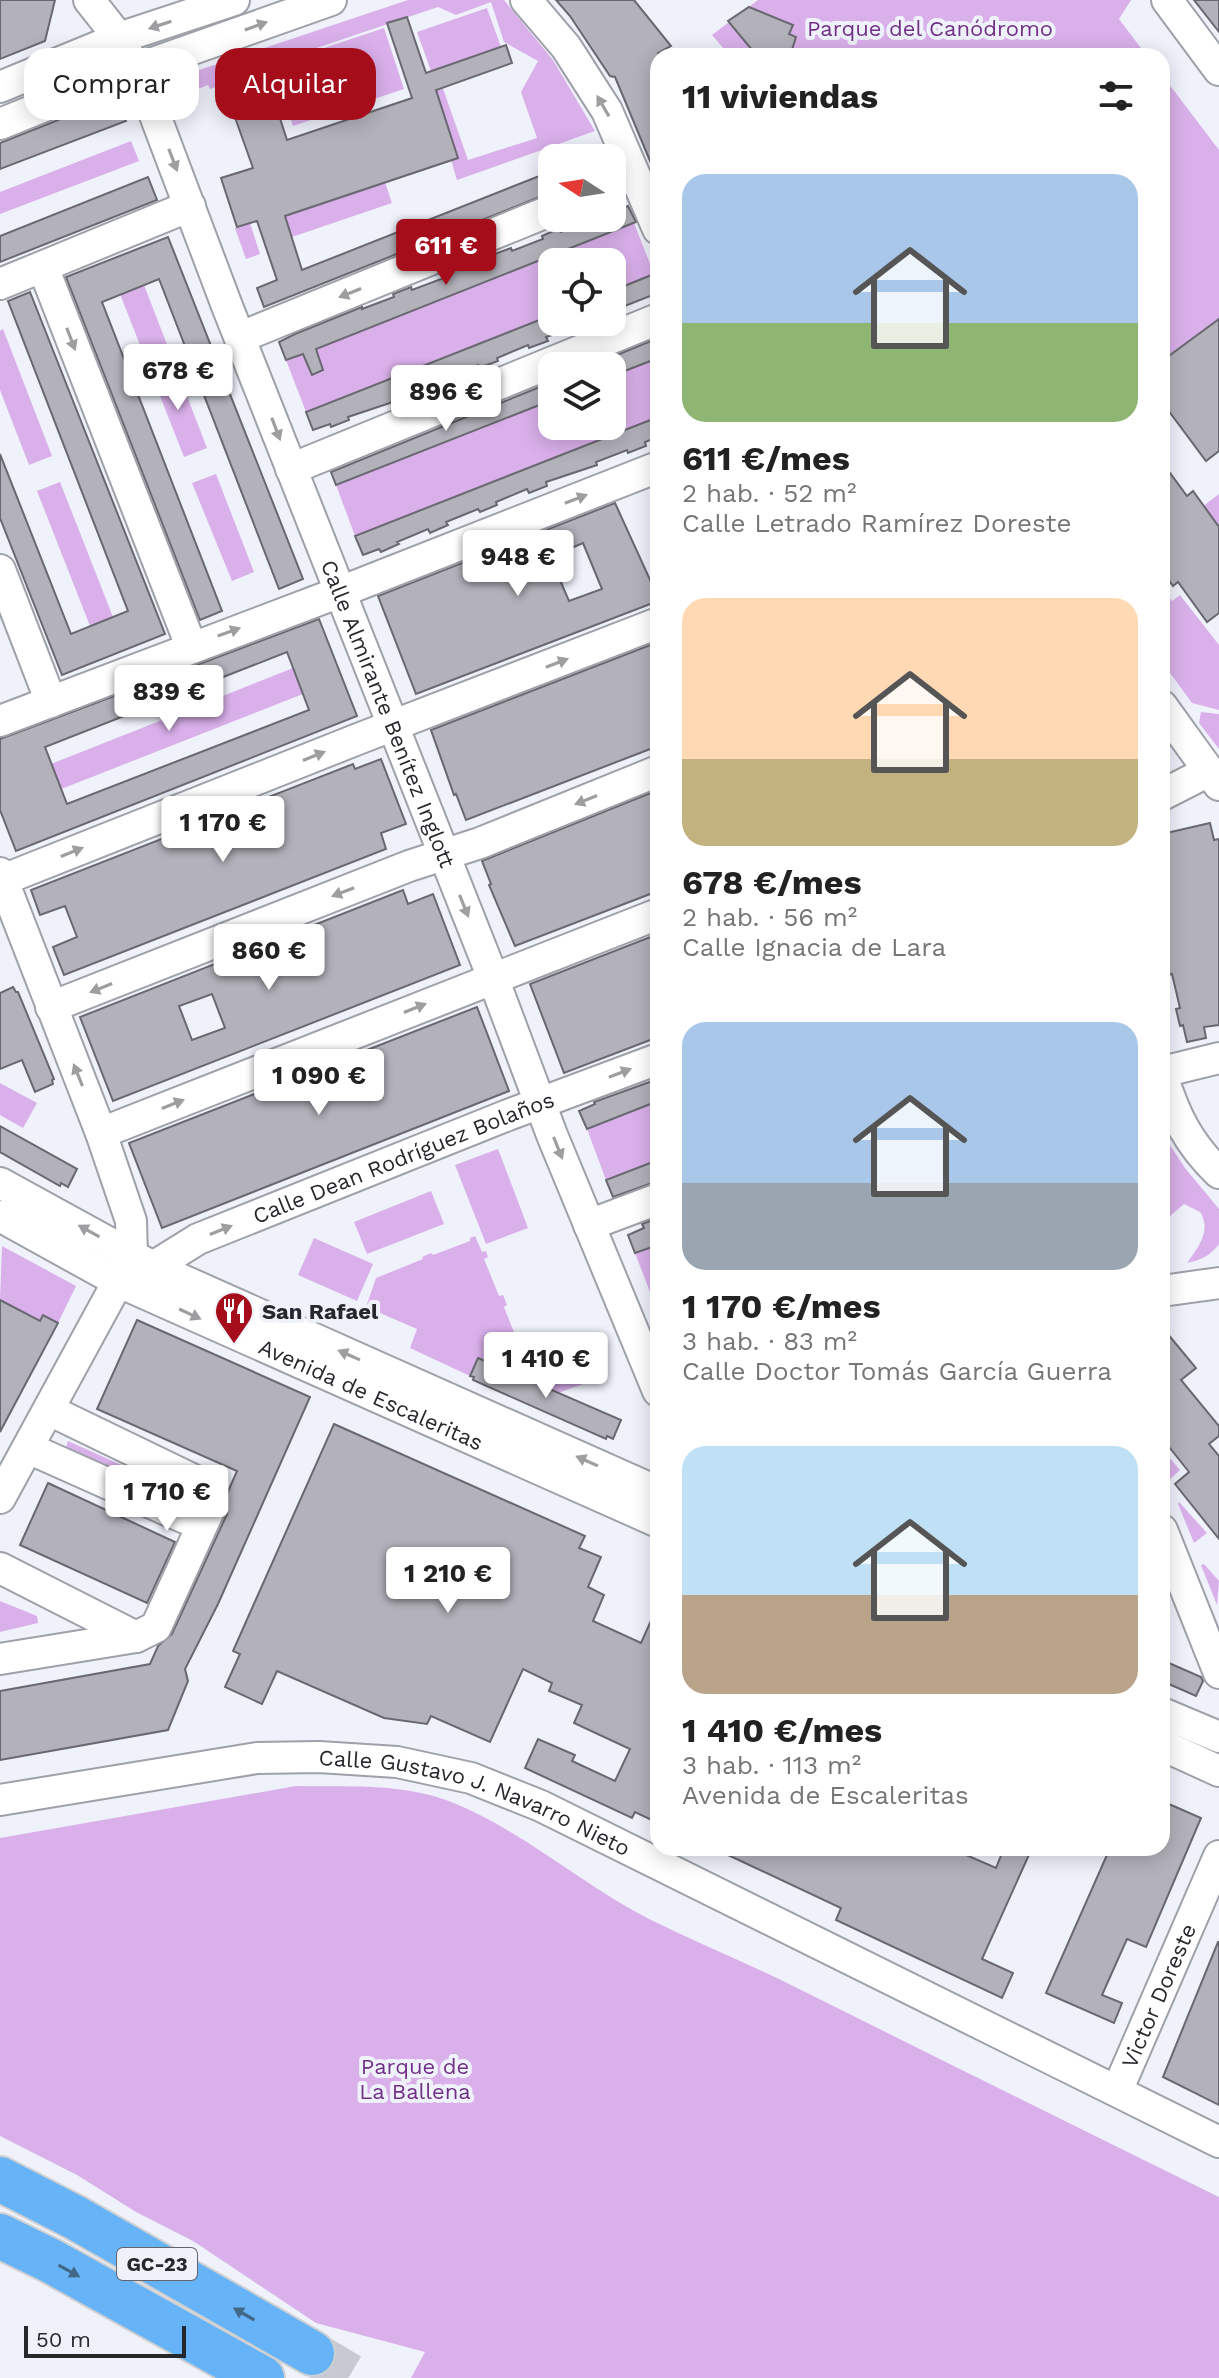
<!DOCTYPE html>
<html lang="es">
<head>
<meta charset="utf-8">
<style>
	:root { --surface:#fff; --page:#f6f6f6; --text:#222; --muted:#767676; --accent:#a50d1b }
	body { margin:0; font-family:"Work Sans",sans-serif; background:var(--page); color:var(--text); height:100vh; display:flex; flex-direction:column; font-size:30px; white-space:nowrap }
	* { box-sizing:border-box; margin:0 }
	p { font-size:26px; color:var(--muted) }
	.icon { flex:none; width:44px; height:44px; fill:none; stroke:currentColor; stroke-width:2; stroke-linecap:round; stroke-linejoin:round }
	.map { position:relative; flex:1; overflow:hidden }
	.details { position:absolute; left:650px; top:48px; width:520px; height:1808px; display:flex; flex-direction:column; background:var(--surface); border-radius:24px; box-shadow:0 4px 20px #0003 }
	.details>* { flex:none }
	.top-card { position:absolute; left:24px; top:48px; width:506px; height:72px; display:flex; gap:16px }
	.needle { width:52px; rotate:282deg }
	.tools { position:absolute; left:538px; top:144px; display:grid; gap:16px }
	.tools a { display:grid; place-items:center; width:88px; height:88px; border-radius:16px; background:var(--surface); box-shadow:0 4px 20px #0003; font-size:40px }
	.scale { position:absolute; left:24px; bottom:20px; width:162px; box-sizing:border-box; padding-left:8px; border:4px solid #27282c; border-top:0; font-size:22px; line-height:28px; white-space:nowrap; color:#27282c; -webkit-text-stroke:6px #eff2fb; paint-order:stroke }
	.price { position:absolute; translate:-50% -68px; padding:0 18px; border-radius:8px; background:#fff; color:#222; font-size:26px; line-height:52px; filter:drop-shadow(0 2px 4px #0008) }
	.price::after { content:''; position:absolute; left:50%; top:48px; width:24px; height:18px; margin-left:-12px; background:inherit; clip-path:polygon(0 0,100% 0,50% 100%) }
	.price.current { background:var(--accent); color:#fff }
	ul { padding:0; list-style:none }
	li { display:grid; align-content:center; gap:16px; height:424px; padding:0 32px }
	li span { display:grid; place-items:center; height:248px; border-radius:24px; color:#555 }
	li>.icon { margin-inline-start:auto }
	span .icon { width:144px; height:144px; fill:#fffc; stroke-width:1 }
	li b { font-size:34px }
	h2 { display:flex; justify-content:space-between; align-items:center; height:96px; padding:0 32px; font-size:34px }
	.chip { padding:0 28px; border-radius:24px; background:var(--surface); box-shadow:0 4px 20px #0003; font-size:28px; line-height:72px }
	.chip.current { background:var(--accent); color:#fff }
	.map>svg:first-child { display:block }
	.green { fill:#dab0eb }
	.building { fill:#b3b2bb; stroke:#696870; stroke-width:2; fill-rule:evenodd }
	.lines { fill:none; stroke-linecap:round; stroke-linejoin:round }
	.highway-tunnel { stroke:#c7cad2; stroke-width:44; stroke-dasharray:44 22; stroke-linecap:butt }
	.minor-casing { stroke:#9ea1a9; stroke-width:34 }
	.highway-casing { stroke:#cfd0d1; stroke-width:48 }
	.minor { stroke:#fff; stroke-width:30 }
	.highway { stroke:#66b3f7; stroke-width:44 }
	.oneway { fill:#9e9ea0 }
	.oneway2 { fill:#436787 }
	.labels { text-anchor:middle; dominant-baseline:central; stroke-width:8; stroke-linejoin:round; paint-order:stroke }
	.shield { fill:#eff2fb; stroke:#63656a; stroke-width:2 }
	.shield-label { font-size:20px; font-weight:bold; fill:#27282c }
	.park-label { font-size:22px; fill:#713087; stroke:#eff2fb }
	.street-label { font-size:22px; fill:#27282c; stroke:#eff2fb }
	.poi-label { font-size:22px; font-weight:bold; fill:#27282c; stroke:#eff2fb; text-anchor:start }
</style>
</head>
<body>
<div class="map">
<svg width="1219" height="2378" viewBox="0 0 1219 2378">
	<rect width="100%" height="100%" fill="#eff2fb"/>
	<!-- green -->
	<g class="green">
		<path d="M408 0H504L553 60 595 131 457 180 451 160 458 157 441 106 420 113 440 80 468 160 537 138 521 92 538 61 504 42 491 2 456 15 438 7 246 72 255 102 232 109 224 84 210 89 208 85 185 94 186 80 196 71Z"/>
		<path d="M758 0H1131L1119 19 1147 56H730L712 35Z"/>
		<path d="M487 8 501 47 431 71 417 32Z"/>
		<path d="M384 28 404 89 293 126 273 65Z"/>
		<path d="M1162 75 1219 150V319L1162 361Z"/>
		<path d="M131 141 139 161 0 214V192Z"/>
		<path d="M385 182 392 203 292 237 285 216Z"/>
		<path d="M250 223 260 254 246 259 235 228Z"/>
		<path d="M634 223 654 274 612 291V262H552V315L306 412 286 360Z"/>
		<path d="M144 285 207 448 184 457 120 294Z"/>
		<path d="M3 329 52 456 29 465 0 390V331Z"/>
		<path d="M658 358V417L355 536 336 485 552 400V426H612V376Z"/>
		<path d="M216 474 254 572 232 581 192 483Z"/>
		<path d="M60 482 113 617 90 626 37 491Z"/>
		<path d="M1219 494V527L1203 506Z"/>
		<path d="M1162 587 1172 601 1180 595 1219 645V710L1192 703 1162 662Z"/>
		<path d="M293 668 303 694 41 797 51 764Z"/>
		<path d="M1201 712 1219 714V749L1199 723Z"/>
		<path d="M0 1083 37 1103 23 1128 0 1115Z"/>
		<path d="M658 1101V1160L606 1180 587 1129Z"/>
		<path d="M1162 1133 1185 1168 1219 1209V1244C1210 1256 1201 1260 1187 1263 1198 1248 1212 1230 1200 1212L1184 1204 1162 1223Z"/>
		<path d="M498 1149 528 1228 486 1244 455 1165Z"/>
		<path d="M431 1191 444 1224 367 1254 354 1222Z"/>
		<path d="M475 1236 482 1252 486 1251 488 1257 484 1259 499 1296 503 1295 507 1305 504 1307 519 1345 522 1344 524 1349 491 1363 478 1358 470 1376 410 1348 417 1329 366 1307 376 1278 423 1259 422 1257 431 1253 433 1255 470 1241V1238Z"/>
		<path d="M314 1238 373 1264 357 1301 298 1275Z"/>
		<path d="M658 1244V1303L655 1305 635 1253Z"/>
		<path d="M2 1246 76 1286 58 1323 43 1315 40 1321 0 1322V1308L3 1302 0 1299Z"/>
		<path d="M571 1344 586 1383 558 1393 504 1369Z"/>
		<path d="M68 1441 177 1490 174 1496 66 1447Z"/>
		<path d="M1162 1449 1180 1470 1168 1481 1162 1467Z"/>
		<path d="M1179 1502 1207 1533 1194 1543 1178 1504Z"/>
		<path d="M1204 1564 1219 1581 1217 1605 1201 1565Z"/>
		<path d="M0 1601 37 1616 38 1623 0 1632Z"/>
		<path d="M296 1786C345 1787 398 1783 446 1800 520 1828 579 1883 649 1919 697 1943 748 1963 797 1988 938 2058 1078 2128 1219 2197V2378H411L425 2352 316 2323 193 2241 136 2212 77 2175 0 2136V1838Z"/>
	</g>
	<!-- building -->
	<g class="building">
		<path d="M0 0H55L45 41 0 59Z"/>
		<path d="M556 0H634L671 46 658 53V180L615 77 610 76 570 16Z"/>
		<path d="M1194 0H1219V32Z"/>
		<path d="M749 7 793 25 789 34 796 37 790 56H757L728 21Z"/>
		<path d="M407 17 426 73 506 45 512 63 436 90 458 158 285 216 302 270 552 171V192L264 307 257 288 277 280 257 221 237 227 221 178 253 168 232 109 255 102 245 72 263 66 287 140 412 98 387 23Z"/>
		<path d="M116 97 126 121 0 169V143Z"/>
		<path d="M148 177 157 200 0 262V236Z"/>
		<path d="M628 206 636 222 316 349 323 370 312 375 303 354 286 360 279 342 295 334 362 307V309L394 297 393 294 411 287 412 290 444 278 443 274 461 267 462 270 493 258 492 255 511 248 512 251 543 239 542 236 560 228 561 232 596 218H612V212Z"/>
		<path d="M168 237 303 579 279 589 159 279 102 302 222 611 200 620 66 277Z"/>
		<path d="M654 274 658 293 612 311V291Z"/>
		<path d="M30 292 165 634 62 675 0 518V454L71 634 128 611 8 301Z"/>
		<path d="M552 315V335L546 337 548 341 529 348 528 345 497 358 498 361 479 368 478 365 447 377 448 381 430 387 429 384 397 397 399 400 348 417 349 420 331 427 330 424 313 430 306 412Z"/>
		<path d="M1219 319V451L1206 461 1162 402V361Z"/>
		<path d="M658 338V358L612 376V357Z"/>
		<path d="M552 382V400L336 485 331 472Z"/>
		<path d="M658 417V437L645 442 646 446 628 453 627 450 596 462 597 465 546 482 547 486 529 493 527 489 496 502 497 505 480 512 478 509 446 522 448 525 430 533 428 529 397 542 399 544 381 552 379 549 363 555 355 536Z"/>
		<path d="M1162 462 1187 496 1193 491 1219 527V613L1207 622 1178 582 1173 586 1162 570Z"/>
		<path d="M615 503 651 582 658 579V601L416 694 378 596ZM583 543 602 589 569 601 550 557Z"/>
		<path d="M319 619 357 716 16 851 0 810V739ZM287 652 309 710 67 804 45 747Z"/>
		<path d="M658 642V746L466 820 456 794 454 795 431 730Z"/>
		<path d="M381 759 406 824 381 833 386 849 64 975 53 947 77 937 65 906 40 915 31 890 353 764 355 769Z"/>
		<path d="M658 790V891L515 946 489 885 491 884 482 861Z"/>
		<path d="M1210 823 1214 840 1219 839V1025L1204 1027 1206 1038 1187 1042 1183 1025 1180 1026 1176 1009 1180 1008 1172 974 1168 975 1164 959 1168 958 1162 933V834Z"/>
		<path d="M403 890 408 904 433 894 460 965 113 1101 80 1017ZM212 994 225 1028 192 1040 179 1006Z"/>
		<path d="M658 934V1037L564 1073 530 984Z"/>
		<path d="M13 987 16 992H18L54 1079 52 1080 53 1084 35 1092 22 1060 0 1069V993Z"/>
		<path d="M477 1007 509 1091 162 1228 129 1143Z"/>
		<path d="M658 1079V1101L587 1129 579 1111 595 1104 594 1102Z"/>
		<path d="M0 1126 77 1169 68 1187 61 1183 60 1186 0 1152Z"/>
		<path d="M658 1160V1181L613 1197 606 1180Z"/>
		<path d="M658 1218V1262L652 1247 635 1253 628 1235 644 1228 642 1224Z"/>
		<path d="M0 1300 40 1321 43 1315 58 1323 0 1432Z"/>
		<path d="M137 1320 310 1397 218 1604 185 1669 188 1681 168 1730 0 1760V1691L150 1664 158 1646 172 1634 227 1514V1494L237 1471 97 1409Z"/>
		<path d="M1162 1327 1196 1368 1181 1380 1219 1426V1436L1209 1444 1219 1456V1539L1175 1484 1189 1472 1162 1438Z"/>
		<path d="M478 1358 621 1420 613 1439 607 1436 606 1439 473 1380 474 1377 470 1376Z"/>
		<path d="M334 1424 585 1536 579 1548 601 1557 588 1587 604 1595 593 1621 641 1643 658 1605V1823L635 1812 632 1818 525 1768 538 1739 575 1755 572 1761 615 1781 630 1749 574 1723 582 1705 549 1691 552 1683 523 1669 490 1742 431 1716 427 1724 384 1718 277 1671 262 1704 225 1687 240 1654 233 1651Z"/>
		<path d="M48 1483 175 1542 147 1603 20 1545Z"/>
		<path d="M1162 1660 1201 1677 1203 1681 1196 1696 1162 1681Z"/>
		<path d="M1162 1801 1201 1818 1146 1947 1127 1939 1102 1995 1122 2003 1114 2023 1046 1993 1110 1848H1162Z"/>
		<path d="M713 1848H950L996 1868 1004 1848H1032L982 1959 1013 1973 1002 1998 836 1920 841 1908Z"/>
		<path d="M1218 1942H1219V2105L1163 2077Z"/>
	</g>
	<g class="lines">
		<!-- highway-tunnel -->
		<path class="highway-tunnel" d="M312 2353 354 2378"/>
		<defs>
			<g id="minor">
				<path id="s1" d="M89 0 119 38 136 69 153 110 227 306 493 978 552 1135 658 1391"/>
				<path d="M526 0 566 47 607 111 658 229"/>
				<path d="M1167 0 1219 70"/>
				<path d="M0 87 119 38 234 0"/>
				<path d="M0 124 136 69 331 0"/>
				<path d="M43 267 191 646"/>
				<path d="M0 284 190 206"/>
				<path d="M241 337 552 210"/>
				<path d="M291 469 658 319"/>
				<path d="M0 570 51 702"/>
				<path d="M1162 706 1219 785"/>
				<path d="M0 721 340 592 658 467"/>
				<path d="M1162 795 1209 771"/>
				<path d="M0 873 101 1133 131 1221 132 1256 0 1498"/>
				<path d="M0 881 358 739 658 623"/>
				<path d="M51 1007 409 866 480 843 658 771"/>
				<path d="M1162 1072 1219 1058"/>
				<path d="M1162 1075C1175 1116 1188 1143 1219 1173"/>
				<path d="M101 1133 658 914"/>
				<path d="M0 1183 153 1267 658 1492"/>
				<path id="s2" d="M0 1216 119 1282 658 1522"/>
				<path d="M589 1225 658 1199"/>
				<path id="s3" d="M153 1267 198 1239 508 1115 658 1059"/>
				<path d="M1162 1291 1219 1283"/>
				<path d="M49 1410 200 1483 209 1493 210 1508 156 1627 136 1637"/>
				<path d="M28 1448 185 1518 200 1516 210 1508"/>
				<path d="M1162 1530 1219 1673"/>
				<path d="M0 1568 136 1637 0 1659"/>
				<path d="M1162 1713 1219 1737"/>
				<path d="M1162 1745 1219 1771"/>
				<path id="s4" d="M0 1800 257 1758 319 1757 397 1762 471 1778 541 1806 1219 2142"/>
				<path id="s5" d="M1117 2091 1219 1856"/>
			</g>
			<g id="highway">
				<path d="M0 2179 76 2218 312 2353"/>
				<path d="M0 2236 51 2261 262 2378"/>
			</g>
		</defs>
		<!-- minor casing -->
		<use href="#minor" class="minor-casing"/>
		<!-- highway casing -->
		<use href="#highway" class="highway-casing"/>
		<!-- minor -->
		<use href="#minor" class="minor"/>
		<!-- highway -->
		<use href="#highway" class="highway"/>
	</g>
	<!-- one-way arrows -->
	<defs><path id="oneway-solid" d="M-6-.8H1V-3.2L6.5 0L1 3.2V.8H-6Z" transform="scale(2)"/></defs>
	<g class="oneway">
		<use href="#oneway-solid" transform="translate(160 25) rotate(162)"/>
		<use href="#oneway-solid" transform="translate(256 26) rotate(-20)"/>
		<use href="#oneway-solid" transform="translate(603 106) rotate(-120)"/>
		<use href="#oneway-solid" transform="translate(173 160) rotate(69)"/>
		<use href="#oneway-solid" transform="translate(350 293) rotate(158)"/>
		<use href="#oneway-solid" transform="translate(71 339) rotate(69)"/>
		<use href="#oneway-solid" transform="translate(276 429) rotate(69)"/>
		<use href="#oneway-solid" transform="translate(576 499) rotate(-21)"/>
		<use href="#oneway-solid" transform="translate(229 632) rotate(-20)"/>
		<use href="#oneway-solid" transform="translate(557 663) rotate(-21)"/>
		<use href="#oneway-solid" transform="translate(314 756) rotate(-22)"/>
		<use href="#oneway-solid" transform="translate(586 800) rotate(158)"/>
		<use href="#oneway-solid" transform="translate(72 852) rotate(-22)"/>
		<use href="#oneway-solid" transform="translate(343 892) rotate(159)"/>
		<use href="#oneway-solid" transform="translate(464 906) rotate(68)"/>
		<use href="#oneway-solid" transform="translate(101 988) rotate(158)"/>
		<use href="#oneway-solid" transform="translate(415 1008) rotate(-22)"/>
		<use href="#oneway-solid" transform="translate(620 1073) rotate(-21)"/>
		<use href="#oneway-solid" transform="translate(78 1075) rotate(-112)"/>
		<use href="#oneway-solid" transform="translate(173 1104) rotate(-22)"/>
		<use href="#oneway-solid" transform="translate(558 1148) rotate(68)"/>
		<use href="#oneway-solid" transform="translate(221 1230) rotate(-22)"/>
		<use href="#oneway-solid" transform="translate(89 1231) rotate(-151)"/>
		<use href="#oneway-solid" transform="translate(190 1314) rotate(25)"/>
		<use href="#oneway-solid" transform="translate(349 1355) rotate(-156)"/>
		<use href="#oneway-solid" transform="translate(587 1461) rotate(-156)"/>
	</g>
	<g class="oneway2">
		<use href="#oneway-solid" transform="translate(69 2271) rotate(29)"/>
		<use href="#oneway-solid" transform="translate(244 2314) rotate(-150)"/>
	</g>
	<!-- icons -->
	<defs>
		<symbol id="restaurant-pin" viewBox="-11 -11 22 30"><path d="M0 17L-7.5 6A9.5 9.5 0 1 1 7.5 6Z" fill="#a50d1b" stroke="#eff2fb"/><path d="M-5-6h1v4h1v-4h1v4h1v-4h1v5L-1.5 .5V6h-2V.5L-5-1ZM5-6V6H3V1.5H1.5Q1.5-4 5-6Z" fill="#fff"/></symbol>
	</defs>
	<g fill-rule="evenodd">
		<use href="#restaurant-pin" x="212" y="1289" width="44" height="60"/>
	</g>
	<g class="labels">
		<!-- shield labels -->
		<rect class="shield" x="117" y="2248" width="80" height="32" rx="6"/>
		<g class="shield-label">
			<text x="157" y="2264">GC-23</text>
		</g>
		<!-- park labels -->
		<g class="park-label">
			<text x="930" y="28">Parque del Canódromo</text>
			<text x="415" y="2066">Parque de<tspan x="415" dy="25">La Ballena</tspan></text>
		</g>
		<!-- street labels -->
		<g class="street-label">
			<text stroke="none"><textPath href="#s1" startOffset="776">Calle Almirante Benítez Inglott</textPath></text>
			<text stroke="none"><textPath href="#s3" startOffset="274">Calle Dean Rodríguez Bolaños</textPath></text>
			<text stroke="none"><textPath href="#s2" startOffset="412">Avenida de Escaleritas</textPath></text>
			<text stroke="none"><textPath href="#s4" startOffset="486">Calle Gustavo J. Navarro Nieto</textPath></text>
			<text stroke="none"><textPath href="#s5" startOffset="104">Victor Doreste</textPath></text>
		</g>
		<!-- poi labels -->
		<g class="poi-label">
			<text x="262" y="1311">San Rafael</text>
		</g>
	</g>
</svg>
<div class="tools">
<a><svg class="needle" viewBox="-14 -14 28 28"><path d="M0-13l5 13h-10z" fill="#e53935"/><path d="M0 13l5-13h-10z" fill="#767676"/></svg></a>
<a><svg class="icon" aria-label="locate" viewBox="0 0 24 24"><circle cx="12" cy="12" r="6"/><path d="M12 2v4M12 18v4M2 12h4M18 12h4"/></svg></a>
<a><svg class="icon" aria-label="layers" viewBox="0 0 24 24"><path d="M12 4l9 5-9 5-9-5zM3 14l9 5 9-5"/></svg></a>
</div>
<div class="scale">50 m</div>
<b class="price current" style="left:446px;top:287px">611 €</b>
<b class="price" style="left:178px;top:412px">678 €</b>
<b class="price" style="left:446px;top:433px">896 €</b>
<b class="price" style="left:518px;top:598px">948 €</b>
<b class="price" style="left:169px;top:733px">839 €</b>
<b class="price" style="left:223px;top:864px">1 170 €</b>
<b class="price" style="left:269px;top:992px">860 €</b>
<b class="price" style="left:319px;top:1117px">1 090 €</b>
<b class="price" style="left:546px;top:1400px">1 410 €</b>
<b class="price" style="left:167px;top:1533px">1 710 €</b>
<b class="price" style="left:448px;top:1615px">1 210 €</b>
<div class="top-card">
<a class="chip">Comprar</a>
<a class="chip current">Alquilar</a>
</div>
<section class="details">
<h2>11 viviendas<svg class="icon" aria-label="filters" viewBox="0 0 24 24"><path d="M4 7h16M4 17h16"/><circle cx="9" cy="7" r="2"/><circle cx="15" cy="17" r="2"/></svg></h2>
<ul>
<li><span style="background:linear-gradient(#a9c7e8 60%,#8fb573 0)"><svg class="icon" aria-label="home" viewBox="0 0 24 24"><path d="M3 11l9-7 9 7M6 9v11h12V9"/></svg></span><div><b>611 €/mes</b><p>2 hab. · 52 m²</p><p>Calle Letrado Ramírez Doreste</p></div></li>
<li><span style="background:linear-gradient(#ffd9b3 65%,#c2b280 0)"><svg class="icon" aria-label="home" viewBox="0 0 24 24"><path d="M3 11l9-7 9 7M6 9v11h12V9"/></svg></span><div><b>678 €/mes</b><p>2 hab. · 56 m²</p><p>Calle Ignacia de Lara</p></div></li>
<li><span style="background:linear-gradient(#a9c7e8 65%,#9aa5b1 0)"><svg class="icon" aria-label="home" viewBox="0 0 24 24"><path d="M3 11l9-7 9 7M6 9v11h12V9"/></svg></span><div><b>1 170 €/mes</b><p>3 hab. · 83 m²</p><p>Calle Doctor Tomás García Guerra</p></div></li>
<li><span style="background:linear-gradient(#bfe0f5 60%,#b9a48a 0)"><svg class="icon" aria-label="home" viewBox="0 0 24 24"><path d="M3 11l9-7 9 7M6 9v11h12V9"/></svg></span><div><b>1 410 €/mes</b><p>3 hab. · 113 m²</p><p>Avenida de Escaleritas</p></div></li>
</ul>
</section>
</div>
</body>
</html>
